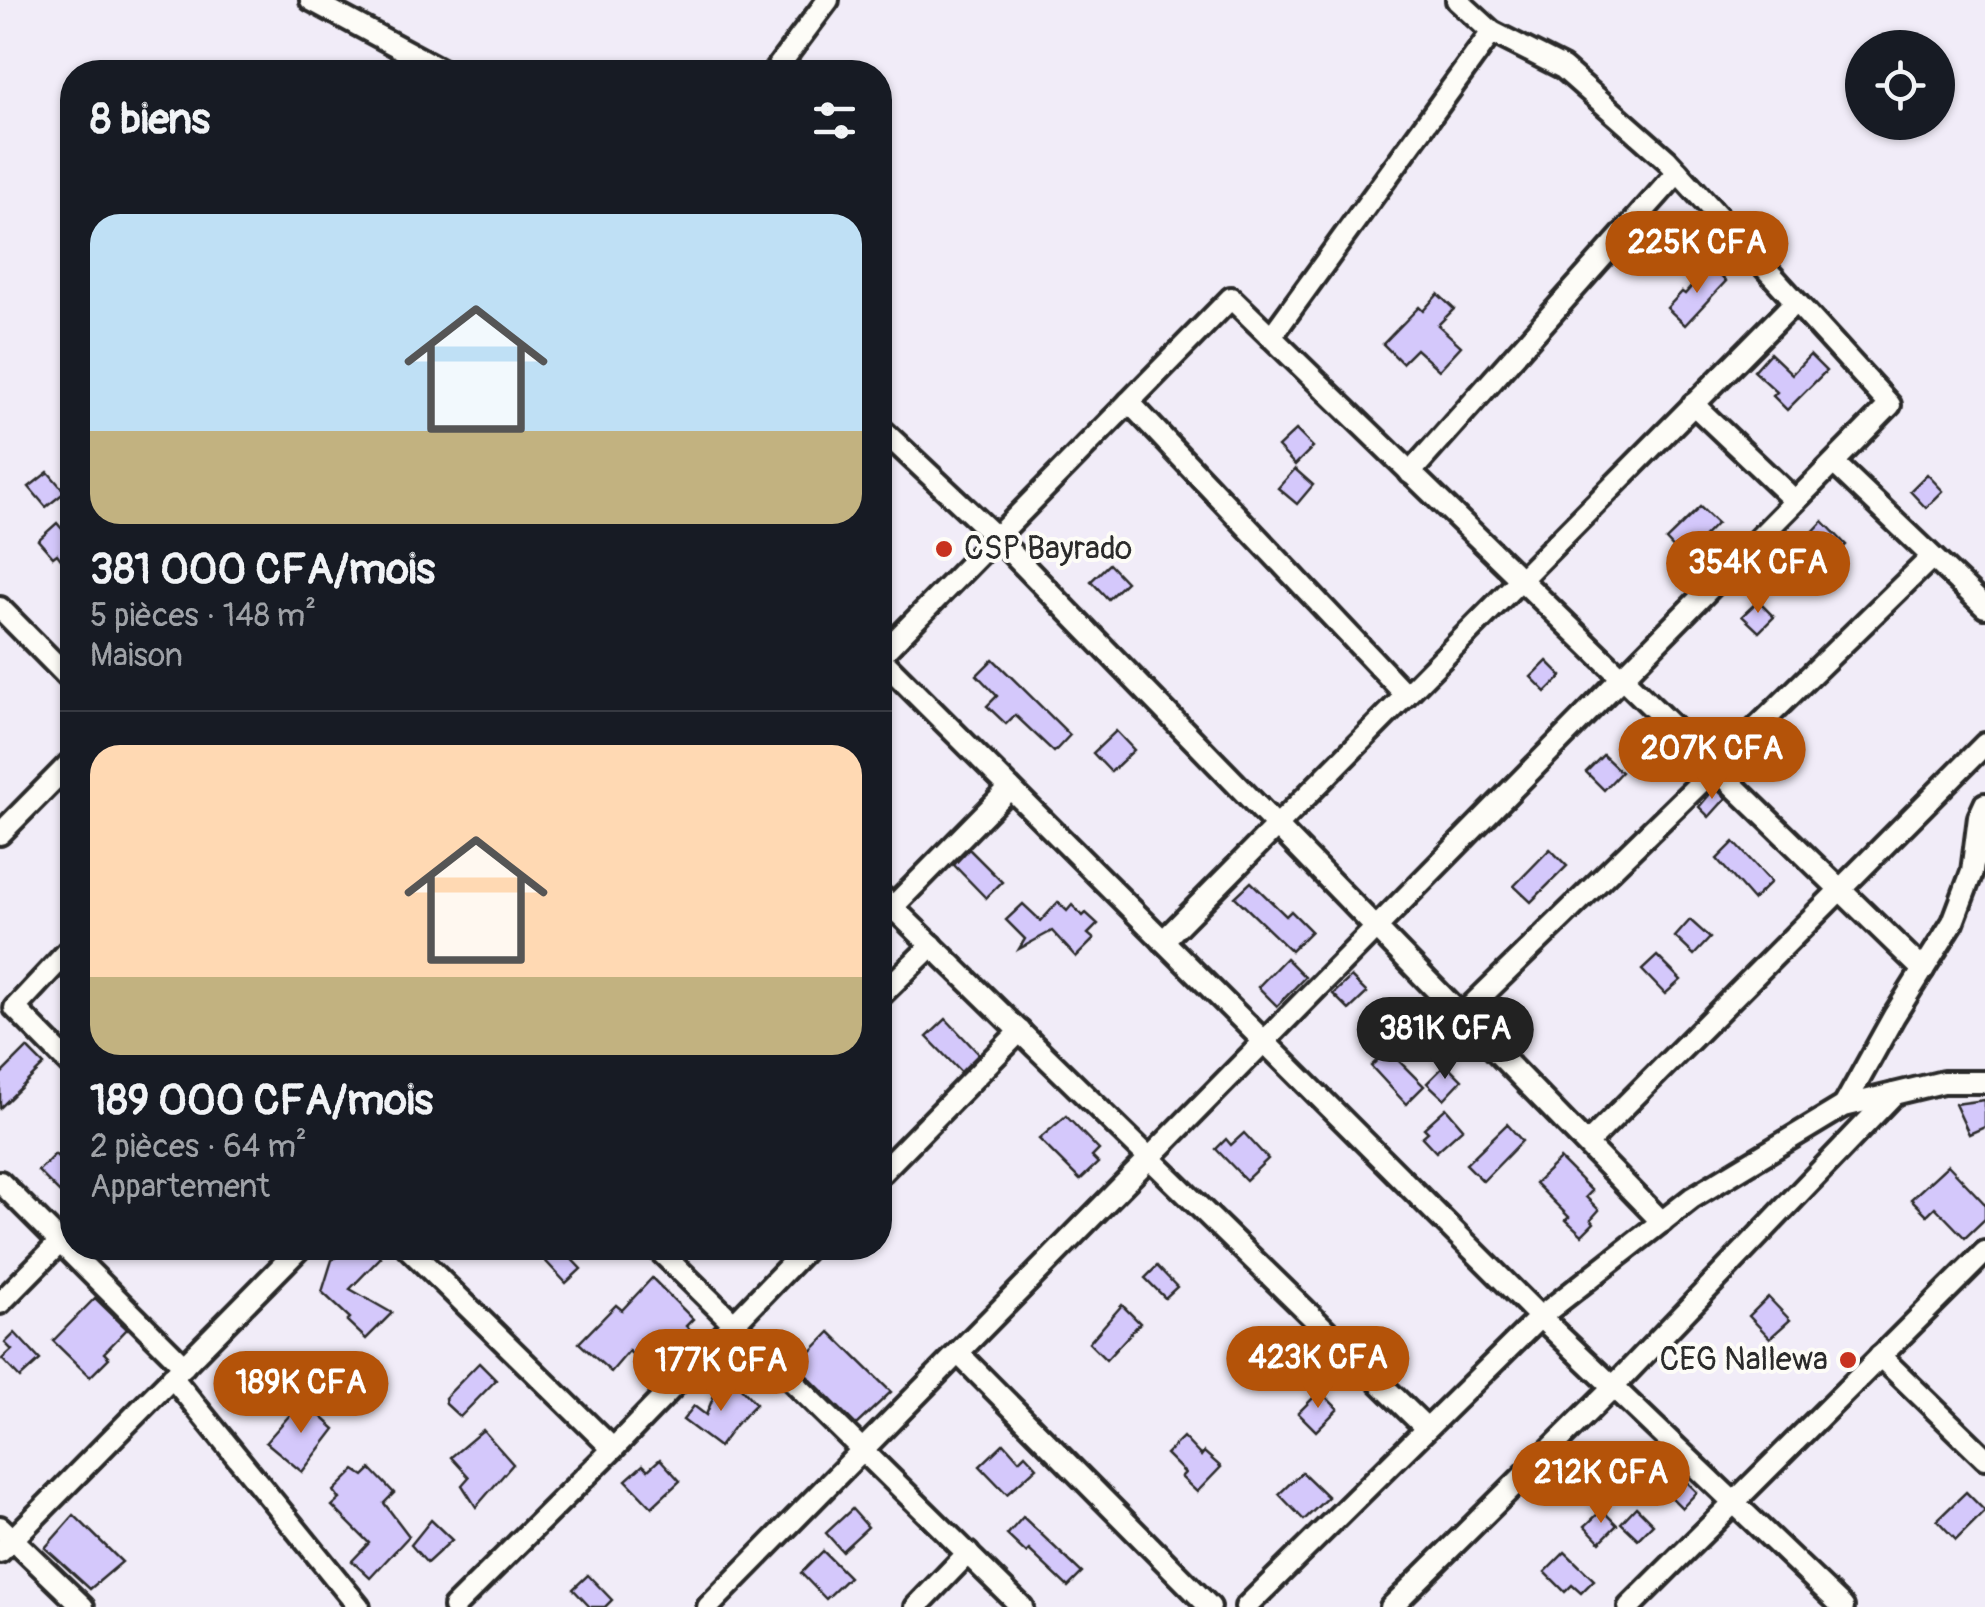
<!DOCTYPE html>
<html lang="fr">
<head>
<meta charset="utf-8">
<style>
	:root { --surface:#171b24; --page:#20242c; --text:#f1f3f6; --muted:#9ea1a6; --line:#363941; --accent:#b45309 }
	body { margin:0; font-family:Pangolin,sans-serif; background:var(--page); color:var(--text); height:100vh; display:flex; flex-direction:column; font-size:38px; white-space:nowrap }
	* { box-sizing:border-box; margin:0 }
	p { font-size:32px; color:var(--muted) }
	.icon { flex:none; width:55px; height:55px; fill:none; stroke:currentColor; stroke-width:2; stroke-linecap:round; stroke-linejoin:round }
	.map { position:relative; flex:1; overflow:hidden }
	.panel { position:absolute; left:60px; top:60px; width:832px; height:1200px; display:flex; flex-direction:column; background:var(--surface); border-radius:40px; box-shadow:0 2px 8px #0004 }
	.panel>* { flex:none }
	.buttons { position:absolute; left:1845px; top:30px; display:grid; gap:20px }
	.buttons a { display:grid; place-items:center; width:110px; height:110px; border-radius:50%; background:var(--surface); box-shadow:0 2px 8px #0004; font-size:50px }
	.price { position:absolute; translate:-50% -85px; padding:0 22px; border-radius:35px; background:var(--accent); color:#fff; font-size:32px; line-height:65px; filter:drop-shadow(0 2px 5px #0008) }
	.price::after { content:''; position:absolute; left:50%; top:60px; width:30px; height:22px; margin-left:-15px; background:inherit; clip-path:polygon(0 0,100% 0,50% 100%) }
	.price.current { background:#222; color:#fff }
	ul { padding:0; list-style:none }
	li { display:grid; align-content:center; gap:20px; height:530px; padding:0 30px }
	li+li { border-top:2px solid var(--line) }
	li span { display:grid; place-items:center; height:310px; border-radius:30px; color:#555 }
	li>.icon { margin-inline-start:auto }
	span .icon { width:180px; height:180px; fill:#fffc; stroke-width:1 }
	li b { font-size:42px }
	h2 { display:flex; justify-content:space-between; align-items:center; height:120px; padding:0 30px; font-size:42px }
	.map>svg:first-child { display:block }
	.building { fill:#d4c8fb; stroke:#2b2b2b; stroke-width:2.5 }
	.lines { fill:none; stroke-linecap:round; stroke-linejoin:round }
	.minor-casing { stroke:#2b2b2b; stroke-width:28 }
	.minor { stroke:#fdfcf7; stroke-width:20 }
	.poi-dot { fill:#c8321e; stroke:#fdfcf7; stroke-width:4 }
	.labels { text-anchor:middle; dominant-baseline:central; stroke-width:8; stroke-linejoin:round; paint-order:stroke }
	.poi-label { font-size:32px; fill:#2b2b2b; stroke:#fdfcf7; text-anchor:start }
</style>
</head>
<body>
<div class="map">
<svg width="1985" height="1607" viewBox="0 0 1985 1607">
	<rect width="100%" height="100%" fill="#f1ecf8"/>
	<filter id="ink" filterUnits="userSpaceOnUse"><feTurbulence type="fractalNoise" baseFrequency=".01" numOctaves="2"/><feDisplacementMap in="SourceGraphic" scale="20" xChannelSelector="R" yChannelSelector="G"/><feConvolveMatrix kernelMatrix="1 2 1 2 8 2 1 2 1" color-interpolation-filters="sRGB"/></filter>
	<g filter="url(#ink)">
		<!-- building -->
		<g class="building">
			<path d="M1709 266 1726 281 1685 325 1667 308 1682 292 1685 294Z"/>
			<path d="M1438 294 1454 309 1438 325 1461 346 1439 370 1416 349 1402 363 1383 344 1419 307 1423 311Z"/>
			<path d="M1770 353 1792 374 1810 355 1826 371 1787 410 1773 396 1777 392 1754 371Z"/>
			<path d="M1296 430 1313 447 1295 465 1278 447Z"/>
			<path d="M1295 469 1313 485 1297 504 1278 488Z"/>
			<path d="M48 472 65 492 46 507 29 487Z"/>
			<path d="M1927 474 1943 491 1926 508 1910 491Z"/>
			<path d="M1700 507 1717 523 1683 558 1666 540Z"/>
			<path d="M1823 521 1846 545 1816 574 1801 559 1817 544 1809 536Z"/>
			<path d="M57 523 72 541V574L57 554 53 557 38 540Z"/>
			<path d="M1109 564 1126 582 1108 599 1091 581Z"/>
			<path d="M1758 601 1774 617 1759 632 1742 616Z"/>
			<path d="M993 659 1070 735 1054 752 1015 715 1006 724 987 706 997 696 977 675Z"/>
			<path d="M1547 661 1562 676 1546 692 1531 677Z"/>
			<path d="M1116 731 1134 750 1111 772 1093 753Z"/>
			<path d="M1656 737 1674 753 1659 768 1642 752Z"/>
			<path d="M1603 755 1621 772 1604 790 1586 772Z"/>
			<path d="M1715 788 1726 798 1709 817 1699 807Z"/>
			<path d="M1734 842 1771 882 1753 900 1717 859Z"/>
			<path d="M969 849 1002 882 986 898 954 865Z"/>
			<path d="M1550 849 1567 866 1531 902 1514 886Z"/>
			<path d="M1251 882 1286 916 1291 911 1311 931 1291 951 1235 897Z"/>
			<path d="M1058 902 1067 911 1072 905 1083 916 1086 913 1098 924 1088 934 1094 939 1076 957 1052 931 1019 949 1025 939 1006 920 1023 904 1041 921Z"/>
			<path d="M1690 920 1710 938 1694 955 1675 937Z"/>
			<path d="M1657 956 1681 980 1665 994 1642 970Z"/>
			<path d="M1286 958 1305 977 1277 1006 1258 987Z"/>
			<path d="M1351 977 1367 993 1349 1010 1333 994Z"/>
			<path d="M946 1019 979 1054 961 1072 927 1037Z"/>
			<path d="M27 1048 44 1065 0 1108V1075Z"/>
			<path d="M1388 1050 1424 1086 1406 1104 1371 1066Z"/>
			<path d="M1446 1064 1462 1080 1444 1099 1427 1083Z"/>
			<path d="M1985 1100V1127L1969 1134 1955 1104Z"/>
			<path d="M1446 1108 1463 1128 1436 1152 1422 1137 1428 1132 1424 1128Z"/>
			<path d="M1066 1116 1099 1150 1092 1157 1098 1163 1080 1180 1039 1139Z"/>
			<path d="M1507 1124 1522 1141 1483 1181 1466 1164Z"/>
			<path d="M1244 1133 1268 1159 1246 1180 1216 1149 1226 1139 1231 1145Z"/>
			<path d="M55 1154 72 1171V1205L38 1171Z"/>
			<path d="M1560 1159 1592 1191 1586 1197 1599 1210 1591 1219 1594 1223 1582 1235 1566 1220 1569 1217 1535 1183Z"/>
			<path d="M1948 1165 1985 1204V1219L1965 1238 1935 1207 1927 1215 1911 1199Z"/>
			<path d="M348 1248H371L381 1257 350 1289 392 1313 366 1339 347 1321 350 1318 322 1292 332 1260Z"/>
			<path d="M546 1248H561L581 1269 566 1283 539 1254Z"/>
			<path d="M1157 1266 1177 1287 1165 1298 1145 1278Z"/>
			<path d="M652 1278 693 1319 686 1326 699 1340 656 1378 629 1351 611 1372 579 1343 616 1305 622 1310Z"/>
			<path d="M1768 1297 1790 1320 1770 1338 1749 1316Z"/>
			<path d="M95 1298 127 1329 104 1353 109 1358 90 1377 53 1341Z"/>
			<path d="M1122 1305 1140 1323 1106 1360 1089 1343Z"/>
			<path d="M830 1332 891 1392 856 1425 797 1366Z"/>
			<path d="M15 1333 40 1360 20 1378 2 1359 12 1350 5 1343Z"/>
			<path d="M479 1363 496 1380 460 1417 446 1404 445 1398Z"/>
			<path d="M719 1383 727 1391 736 1383 756 1404 736 1424 719 1447 683 1420 694 1406 706 1415Z"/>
			<path d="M1320 1391 1338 1409 1316 1431 1298 1413Z"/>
			<path d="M303 1400 335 1429 302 1472 266 1442Z"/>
			<path d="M483 1430 513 1464 476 1507 462 1485 469 1477 451 1457Z"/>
			<path d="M1183 1437 1201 1456 1204 1452 1221 1467 1197 1492 1181 1477 1185 1473 1166 1454Z"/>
			<path d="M1004 1443 1019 1460 1025 1454 1037 1467 1007 1494 980 1466Z"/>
			<path d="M660 1459 680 1481 652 1507 626 1480 643 1465 648 1470Z"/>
			<path d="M371 1469 394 1493 384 1503 409 1536 370 1578 352 1561 369 1543 332 1506 340 1499 334 1491 355 1470 364 1476Z"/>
			<path d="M1674 1469 1697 1492 1682 1508 1658 1484Z"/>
			<path d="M1302 1472 1328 1497 1304 1520 1279 1494Z"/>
			<path d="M1966 1492 1985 1511 1956 1540 1937 1520Z"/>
			<path d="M1636 1507 1653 1524 1638 1539 1621 1523Z"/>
			<path d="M852 1509 868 1527 842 1551 826 1533Z"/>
			<path d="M1602 1510 1617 1525 1600 1542 1585 1526Z"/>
			<path d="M74 1515 122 1562 90 1589 45 1548Z"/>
			<path d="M1023 1517 1082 1573 1068 1587 1029 1550 1026 1553 1007 1535Z"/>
			<path d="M431 1520 452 1540 427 1563 411 1545Z"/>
			<path d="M823 1551 849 1577 826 1599 801 1573Z"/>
			<path d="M1565 1552 1594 1580 1581 1593 1572 1585 1565 1592 1545 1572Z"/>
			<path d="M588 1575 612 1600 605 1607H590L573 1589Z"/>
		</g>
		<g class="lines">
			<defs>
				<g id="minor">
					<path d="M311 0 445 72"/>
					<path d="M774 72 828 0"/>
					<path d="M1271 337 1492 32"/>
					<path d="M1129 402 1406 695"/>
					<path d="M1693 404 1795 501"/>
					<path d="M880 428 996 537 1662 1222"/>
					<path d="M1834 463 1985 607"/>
					<path d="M1410 473 1678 172"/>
					<path d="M0 608 72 681"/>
					<path d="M880 656 1231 298 1923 970"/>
					<path d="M880 658 1540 1317 1843 1607"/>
					<path d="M0 834 72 761"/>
					<path d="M880 895 1425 1427"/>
					<path d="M880 920 1010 788"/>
					<path d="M1163 941 1795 302"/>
					<path d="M72 947 15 1008 72 1066"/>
					<path d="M880 996 932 945"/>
					<path d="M1462 1015 1931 558"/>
					<path d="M1844 1106 1894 1016 1953 922 1972 872 1979 817 1985 804"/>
					<path d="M1587 1144 1985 744"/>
					<path d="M880 1174 1020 1031"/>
					<path d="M0 1182 184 1366"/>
					<path d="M408 1248 613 1449"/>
					<path d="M657 1248 1022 1607"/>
					<path d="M0 1303 72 1230"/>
					<path d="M958 1353 1210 1607"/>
					<path d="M1880 1356 1985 1458"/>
					<path d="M172 1377 359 1607"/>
					<path d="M0 1527 83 1607"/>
					<path d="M0 1552 300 1248"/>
					<path d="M454 1607 613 1449 807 1248"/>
					<path d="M708 1607 1890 405 1667 160 1563 68 1492 32 1457 0"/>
					<path d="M916 1607 968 1553"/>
					<path d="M1246 1607 1540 1317 1692 1198 1844 1106 1943 1082H1985"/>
					<path d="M1391 1607 1613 1387 1894 1094"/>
					<path d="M1629 1607 1985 1252"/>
				</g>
			</defs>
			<!-- minor casing -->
			<use href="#minor" class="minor-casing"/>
			<!-- minor -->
			<use href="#minor" class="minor"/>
		</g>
	</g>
	<!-- markers -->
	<g class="poi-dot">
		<circle cx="944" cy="549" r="10"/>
		<circle cx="1848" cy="1360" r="10"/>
	</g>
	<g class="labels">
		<!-- poi labels -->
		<g class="poi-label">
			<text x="964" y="549">CSP Bayrado</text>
			<text x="1828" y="1360" text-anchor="end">CEG Nallewa</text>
		</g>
	</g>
</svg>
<div class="buttons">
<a><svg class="icon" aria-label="locate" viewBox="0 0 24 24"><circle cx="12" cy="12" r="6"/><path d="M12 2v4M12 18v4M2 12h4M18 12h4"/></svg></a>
</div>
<b class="price" style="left:1697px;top:296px">225K CFA</b>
<b class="price" style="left:1758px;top:616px">354K CFA</b>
<b class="price" style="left:1712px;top:802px">207K CFA</b>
<b class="price current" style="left:1445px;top:1082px">381K CFA</b>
<b class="price" style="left:1318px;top:1411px">423K CFA</b>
<b class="price" style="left:721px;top:1414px">177K CFA</b>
<b class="price" style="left:301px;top:1436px">189K CFA</b>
<b class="price" style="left:1601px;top:1526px">212K CFA</b>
<section class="panel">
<h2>8 biens<svg class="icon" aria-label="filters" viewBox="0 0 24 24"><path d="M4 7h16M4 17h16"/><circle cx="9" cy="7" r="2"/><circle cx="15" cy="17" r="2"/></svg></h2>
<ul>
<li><span style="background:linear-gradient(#bfe0f5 70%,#c2b280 0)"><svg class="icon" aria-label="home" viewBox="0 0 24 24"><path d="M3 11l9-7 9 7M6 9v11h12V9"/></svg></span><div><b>381 000 CFA/mois</b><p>5 pièces · 148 m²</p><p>Maison</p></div></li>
<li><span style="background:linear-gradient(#ffd9b3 75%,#c2b280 0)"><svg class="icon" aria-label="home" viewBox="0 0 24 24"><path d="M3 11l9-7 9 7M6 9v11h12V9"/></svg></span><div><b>189 000 CFA/mois</b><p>2 pièces · 64 m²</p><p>Appartement</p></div></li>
</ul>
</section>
</div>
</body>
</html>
